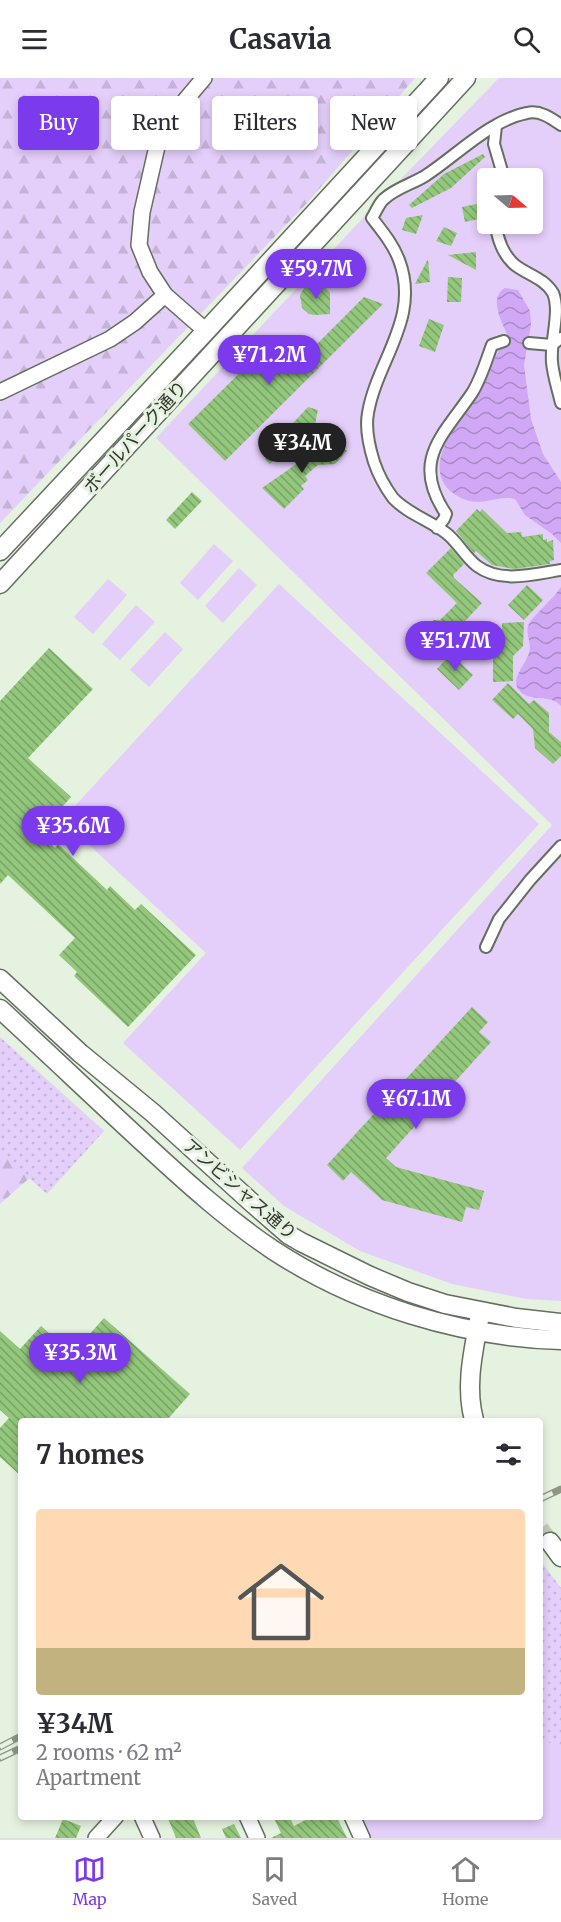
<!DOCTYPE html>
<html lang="en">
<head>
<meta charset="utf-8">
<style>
	:root { --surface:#fff; --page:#f2f2f3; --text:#2b2b33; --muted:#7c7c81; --line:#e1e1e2; --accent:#7c3aed }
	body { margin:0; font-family:Merriweather,"Noto Sans JP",serif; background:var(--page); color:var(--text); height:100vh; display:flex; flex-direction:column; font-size:22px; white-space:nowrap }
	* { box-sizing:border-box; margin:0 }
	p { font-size:20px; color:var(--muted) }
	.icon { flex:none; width:33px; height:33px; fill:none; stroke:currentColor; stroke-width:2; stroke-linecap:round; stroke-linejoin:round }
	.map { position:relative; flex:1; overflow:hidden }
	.panel { position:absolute; left:18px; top:1340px; width:525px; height:402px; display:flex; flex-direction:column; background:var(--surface); border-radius:6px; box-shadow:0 3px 9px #0003 }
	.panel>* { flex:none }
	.top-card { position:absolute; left:18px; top:18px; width:525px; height:54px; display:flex; gap:12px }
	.needle { width:39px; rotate:109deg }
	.buttons { position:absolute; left:477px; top:90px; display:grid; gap:12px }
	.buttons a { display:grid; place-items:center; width:66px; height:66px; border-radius:6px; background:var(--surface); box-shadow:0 3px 9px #0003; font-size:30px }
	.price { position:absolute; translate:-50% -51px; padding:0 14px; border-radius:21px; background:var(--accent); color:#fff; font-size:20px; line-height:39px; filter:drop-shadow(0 2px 3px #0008) }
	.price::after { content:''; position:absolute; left:50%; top:36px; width:18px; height:14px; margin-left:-9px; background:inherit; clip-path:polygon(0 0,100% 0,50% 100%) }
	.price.current { background:#222; color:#fff }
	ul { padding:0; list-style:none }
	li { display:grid; align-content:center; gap:12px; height:318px; padding:0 18px }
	li span { display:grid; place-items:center; height:186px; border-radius:6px; color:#555 }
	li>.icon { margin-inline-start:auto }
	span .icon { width:108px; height:108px; fill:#fffc; stroke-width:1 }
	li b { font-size:26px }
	h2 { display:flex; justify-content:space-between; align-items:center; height:72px; padding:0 18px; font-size:26px }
	.pill { padding:0 21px; border-radius:6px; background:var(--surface); box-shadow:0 3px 9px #0003; font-size:21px; line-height:54px }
	.pill.current { background:var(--accent); color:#fff }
	header { display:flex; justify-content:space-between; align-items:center; height:78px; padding:0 18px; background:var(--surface); font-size:27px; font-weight:700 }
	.menu { display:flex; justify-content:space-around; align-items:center; height:84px; border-top:2px solid var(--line); background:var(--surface); font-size:16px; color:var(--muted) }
	.menu a { display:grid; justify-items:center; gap:3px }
	.menu .current { color:var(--accent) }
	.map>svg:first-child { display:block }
	.forest { fill:url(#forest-firs) }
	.park { fill:url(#park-dots) }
	.pitch { fill:#e4cefa; fill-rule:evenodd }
	.water { fill:url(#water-waves) }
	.building { fill:url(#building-back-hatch) }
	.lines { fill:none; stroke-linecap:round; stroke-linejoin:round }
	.tertiary-tunnel { stroke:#c1ccbd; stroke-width:18; stroke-dasharray:18 9; stroke-linecap:butt }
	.pedestrian-casing { stroke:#636f5f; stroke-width:14 }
	.minor-casing { stroke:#636f5f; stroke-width:18 }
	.tertiary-casing { stroke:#636f5f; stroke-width:21 }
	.pedestrian { stroke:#fff; stroke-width:10 }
	.minor { stroke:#fff; stroke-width:15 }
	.tertiary { stroke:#fff; stroke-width:18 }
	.rail-casing { stroke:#8d9689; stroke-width:7 }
	.rail { stroke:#e5f2e0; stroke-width:4.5; stroke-dasharray:14; stroke-linecap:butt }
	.labels { text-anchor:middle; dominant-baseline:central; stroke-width:6; stroke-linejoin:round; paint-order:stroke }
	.street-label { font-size:18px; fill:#31362f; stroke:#e5f2e0 }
</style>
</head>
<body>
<header><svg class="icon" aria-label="menu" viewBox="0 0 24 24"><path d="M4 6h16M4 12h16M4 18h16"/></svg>Casavia<svg class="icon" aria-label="search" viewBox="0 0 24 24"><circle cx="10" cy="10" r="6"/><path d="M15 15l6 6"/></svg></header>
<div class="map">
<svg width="561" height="1760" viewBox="0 0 561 1760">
	<defs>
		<pattern id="forest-firs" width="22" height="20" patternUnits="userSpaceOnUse" patternTransform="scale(1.5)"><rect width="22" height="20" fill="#e4cefa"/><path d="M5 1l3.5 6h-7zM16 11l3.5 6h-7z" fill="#c4b2d7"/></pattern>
		<pattern id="park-dots" width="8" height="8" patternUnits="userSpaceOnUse" patternTransform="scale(1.5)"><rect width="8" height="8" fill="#e4cefa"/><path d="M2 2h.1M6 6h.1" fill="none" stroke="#c4b2d7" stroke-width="1.8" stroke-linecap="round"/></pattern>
		<pattern id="water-waves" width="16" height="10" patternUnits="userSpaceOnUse" patternTransform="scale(1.5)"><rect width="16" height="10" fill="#d0a8f6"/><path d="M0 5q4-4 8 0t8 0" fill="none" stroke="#a98ac8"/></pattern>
		<pattern id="building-back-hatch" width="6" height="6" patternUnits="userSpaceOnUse" patternTransform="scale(1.5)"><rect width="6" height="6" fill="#93c77c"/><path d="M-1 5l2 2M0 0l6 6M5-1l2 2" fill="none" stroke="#79a266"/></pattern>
	</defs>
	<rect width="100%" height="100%" fill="#e5f2e0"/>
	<!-- forest -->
	<g class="forest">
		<path d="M0 0H415L307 125 0 445Z"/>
		<path d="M0 1065 34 1096 0 1126Z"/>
	</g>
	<!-- park -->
	<g class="park">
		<path d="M0 959 104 1053 47 1116 0 1074Z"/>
		<path d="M540 1482 561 1510V1760H371L360 1739 540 1738Z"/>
	</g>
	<!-- pitch -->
	<g class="pitch">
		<path d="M499 0H561V1223L526 1221 452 1206 360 1173 284 1128 242 1090 552 747 156 360 363 140ZM488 100H532V146H488Z"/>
		<path d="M214 466 233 483 198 522 180 505Z"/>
		<path d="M239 490 257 507 223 545 205 528Z"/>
		<path d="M108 501 127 517 93 556 74 539Z"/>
		<path d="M279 506 539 746 240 1072 123 965 206 875 62 742Z"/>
		<path d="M136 527 155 544 120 582 102 566Z"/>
		<path d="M165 554 183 571 149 609 130 592Z"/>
		<path d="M540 1658 561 1673V1760H373L362 1739 540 1738Z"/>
	</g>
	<!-- water -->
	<g class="water">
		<path d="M505 210 518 212 530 233 531 247 524 287 531 341 543 376 561 404V465L552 456 525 437 515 421C498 416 482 430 461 420 411 395 462 339 480 311 487 299 491 286 498 274 502 268 505 265 508 258 502 245 488 219 505 210Z"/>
		<path d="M561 509V628C550 615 529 625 519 612 510 601 526 586 529 575 533 564 523 554 530 544 540 531 552 522 561 509Z"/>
	</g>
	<!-- building -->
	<g class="building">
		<path d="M483 76 485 79 451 110 412 130 409 127 444 96Z"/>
		<path d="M486 124 488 139 465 144 462 129Z"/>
		<path d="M423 137 416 156 402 152 406 140Z"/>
		<path d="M444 149 457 155 451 168 436 163Z"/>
		<path d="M476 174V192L448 177Z"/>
		<path d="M428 181 430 204 415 206Z"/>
		<path d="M448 199 462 200 461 224H447Z"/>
		<path d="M313 205 323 207 330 215V236L314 237 309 236 302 230 300 217 305 209Z"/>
		<path d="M364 219 383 226 225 383 188 346 274 261 298 285Z"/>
		<path d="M429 241 444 247 435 274 419 268Z"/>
		<path d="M308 329 318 332 315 346 270 386 265 381 280 364 278 361Z"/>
		<path d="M331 362 347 373 335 386 318 387 305 398 308 402 301 408 304 411 284 431 262 410Z"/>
		<path d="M192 414 202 423 175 451 166 442Z"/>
		<path d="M477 431 480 434 482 431 507 455 521 454 522 459 543 456V462L547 461V464L553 462 554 482 550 483V486L514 491 492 487 476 473 474 475 456 453Z"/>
		<path d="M451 470 464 486 453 497 454 500 482 525 453 556V569L433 570V542H440L457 525 426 495Z"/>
		<path d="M527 507 543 522 524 542 508 527Z"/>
		<path d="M524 544 523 568 513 578V603L493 604V578L502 568V545Z"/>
		<path d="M49 570 93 611 28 680 71 719 39 755 55 770 58 766 107 812 110 808 135 832 141 826 196 877 128 949 74 898 77 894 59 877 75 860 8 797 0 806V623Z"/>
		<path d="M451 576 473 597 459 612 437 591Z"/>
		<path d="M508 605 529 626 534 622 549 635V654L561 664V678L553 686 535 670 533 651 518 636 513 641 492 622Z"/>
		<path d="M472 929 488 944 479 954 491 964 386 1080 396 1089 484 1113 479 1132 466 1129 462 1144 382 1122 351 1094 343 1103 327 1087Z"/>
		<path d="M104 1240 190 1316 167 1342H21V1398L0 1379V1350L9 1340 0 1332V1253L20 1271 41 1248 72 1276Z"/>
		<path d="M167 1738H192L201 1760H176Z"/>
		<path d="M273 1738H289L294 1748 313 1738H336L347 1760H271L281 1755Z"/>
		<path d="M63 1741 81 1748 76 1760H55Z"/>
		<path d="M234 1746 241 1760H226L222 1751Z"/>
	</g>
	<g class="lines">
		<!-- tertiary-tunnel -->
		<path class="tertiary-tunnel" d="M540 1451 550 1464"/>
		<defs>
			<g id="pedestrian">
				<path d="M561 47C551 40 540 32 527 35 490 42 456 78 425 98 412 106 396 110 384 121 379 125 376 134 372 140 382 153 393 166 399 182 421 240 377 282 368 335 365 351 369 368 374 384 378 396 385 409 393 420 408 436 429 442 446 455 458 464 465 479 477 488 501 506 534 496 561 492"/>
				<path d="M496 48 494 66 504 100"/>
				<path d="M496 146C497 160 503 177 515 187 528 197 544 200 553 215 561 234 550 262 552 284 553 297 558 312 561 325"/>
				<path d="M529 265 552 267 561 260"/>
				<path d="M437 450 444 441 446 436C410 382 443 358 472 315 481 301 486 283 492 267L504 263"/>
				<path d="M486 869 499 841 530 802 561 768"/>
			</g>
			<g id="minor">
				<path d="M204 0 161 51 142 134 139 167 150 194 165 217 206 253"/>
				<path d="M0 314 110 261 135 244 165 217"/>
				<path d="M142 1738 152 1760"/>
				<path d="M247 1738 257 1760"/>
				<path d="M352 1738 362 1760"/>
				<path d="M96 1760 116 1738"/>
			</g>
			<g id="tertiary">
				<path d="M0 473 206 253 439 0"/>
				<path d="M0 506 466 0"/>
				<path d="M0 901 80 975 153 1035 250 1123 289 1157 301 1164 370 1198 408 1214 445 1226 516 1240 561 1245"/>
				<path d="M0 931C49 976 97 1022 147 1068 187 1105 227 1141 273 1172 357 1227 461 1259 561 1262"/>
				<path d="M474 1342C465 1309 473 1275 479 1242"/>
				<path d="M550 1464 561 1479"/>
			</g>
		</defs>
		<!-- pedestrian casing -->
		<use href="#pedestrian" class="pedestrian-casing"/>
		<!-- minor casing -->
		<use href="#minor" class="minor-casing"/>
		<!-- tertiary casing -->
		<use href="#tertiary" class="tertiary-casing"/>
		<!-- pedestrian -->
		<use href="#pedestrian" class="pedestrian"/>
		<!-- minor -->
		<use href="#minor" class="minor"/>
		<!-- tertiary -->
		<use href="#tertiary" class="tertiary"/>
		<defs>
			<g id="rail">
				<path d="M540 1421 561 1411"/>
				<path d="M0 1669 21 1658"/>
				<path d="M0 1680 21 1670"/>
			</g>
		</defs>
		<!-- rail casing -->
		<use href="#rail" class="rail-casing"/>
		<!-- rail -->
		<use href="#rail" class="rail"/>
	</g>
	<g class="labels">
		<!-- street labels -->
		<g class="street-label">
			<text transform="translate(135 359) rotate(-48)">ボールパーク通り</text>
			<text transform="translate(240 1111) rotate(41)">アンビシャス通り</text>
		</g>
	</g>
</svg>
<div class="buttons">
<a><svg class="needle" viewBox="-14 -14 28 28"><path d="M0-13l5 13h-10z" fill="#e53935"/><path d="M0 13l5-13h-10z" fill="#7c7c81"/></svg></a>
</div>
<b class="price" style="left:316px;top:222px">¥59.7M</b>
<b class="price" style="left:269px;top:308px">¥71.2M</b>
<b class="price current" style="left:302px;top:396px">¥34M</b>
<b class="price" style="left:455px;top:594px">¥51.7M</b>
<b class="price" style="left:73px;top:779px">¥35.6M</b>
<b class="price" style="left:416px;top:1052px">¥67.1M</b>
<b class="price" style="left:80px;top:1306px">¥35.3M</b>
<div class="top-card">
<a class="pill current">Buy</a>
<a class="pill">Rent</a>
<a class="pill">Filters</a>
<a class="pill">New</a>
</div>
<section class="panel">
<h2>7 homes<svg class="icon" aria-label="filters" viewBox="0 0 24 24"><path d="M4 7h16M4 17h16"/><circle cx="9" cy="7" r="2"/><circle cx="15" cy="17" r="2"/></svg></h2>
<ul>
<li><span style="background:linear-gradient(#ffd9b3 75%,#c2b280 0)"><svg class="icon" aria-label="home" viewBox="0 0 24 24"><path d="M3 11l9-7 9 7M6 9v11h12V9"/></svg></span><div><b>¥34M</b><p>2 rooms · 62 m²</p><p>Apartment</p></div></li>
</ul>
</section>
</div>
<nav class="menu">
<a class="current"><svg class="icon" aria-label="map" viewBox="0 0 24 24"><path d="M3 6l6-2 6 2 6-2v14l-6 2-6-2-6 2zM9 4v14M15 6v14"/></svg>Map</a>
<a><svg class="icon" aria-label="saved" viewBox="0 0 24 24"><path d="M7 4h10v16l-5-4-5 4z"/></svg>Saved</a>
<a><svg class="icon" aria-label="home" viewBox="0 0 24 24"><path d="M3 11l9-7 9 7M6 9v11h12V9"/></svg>Home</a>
</nav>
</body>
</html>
